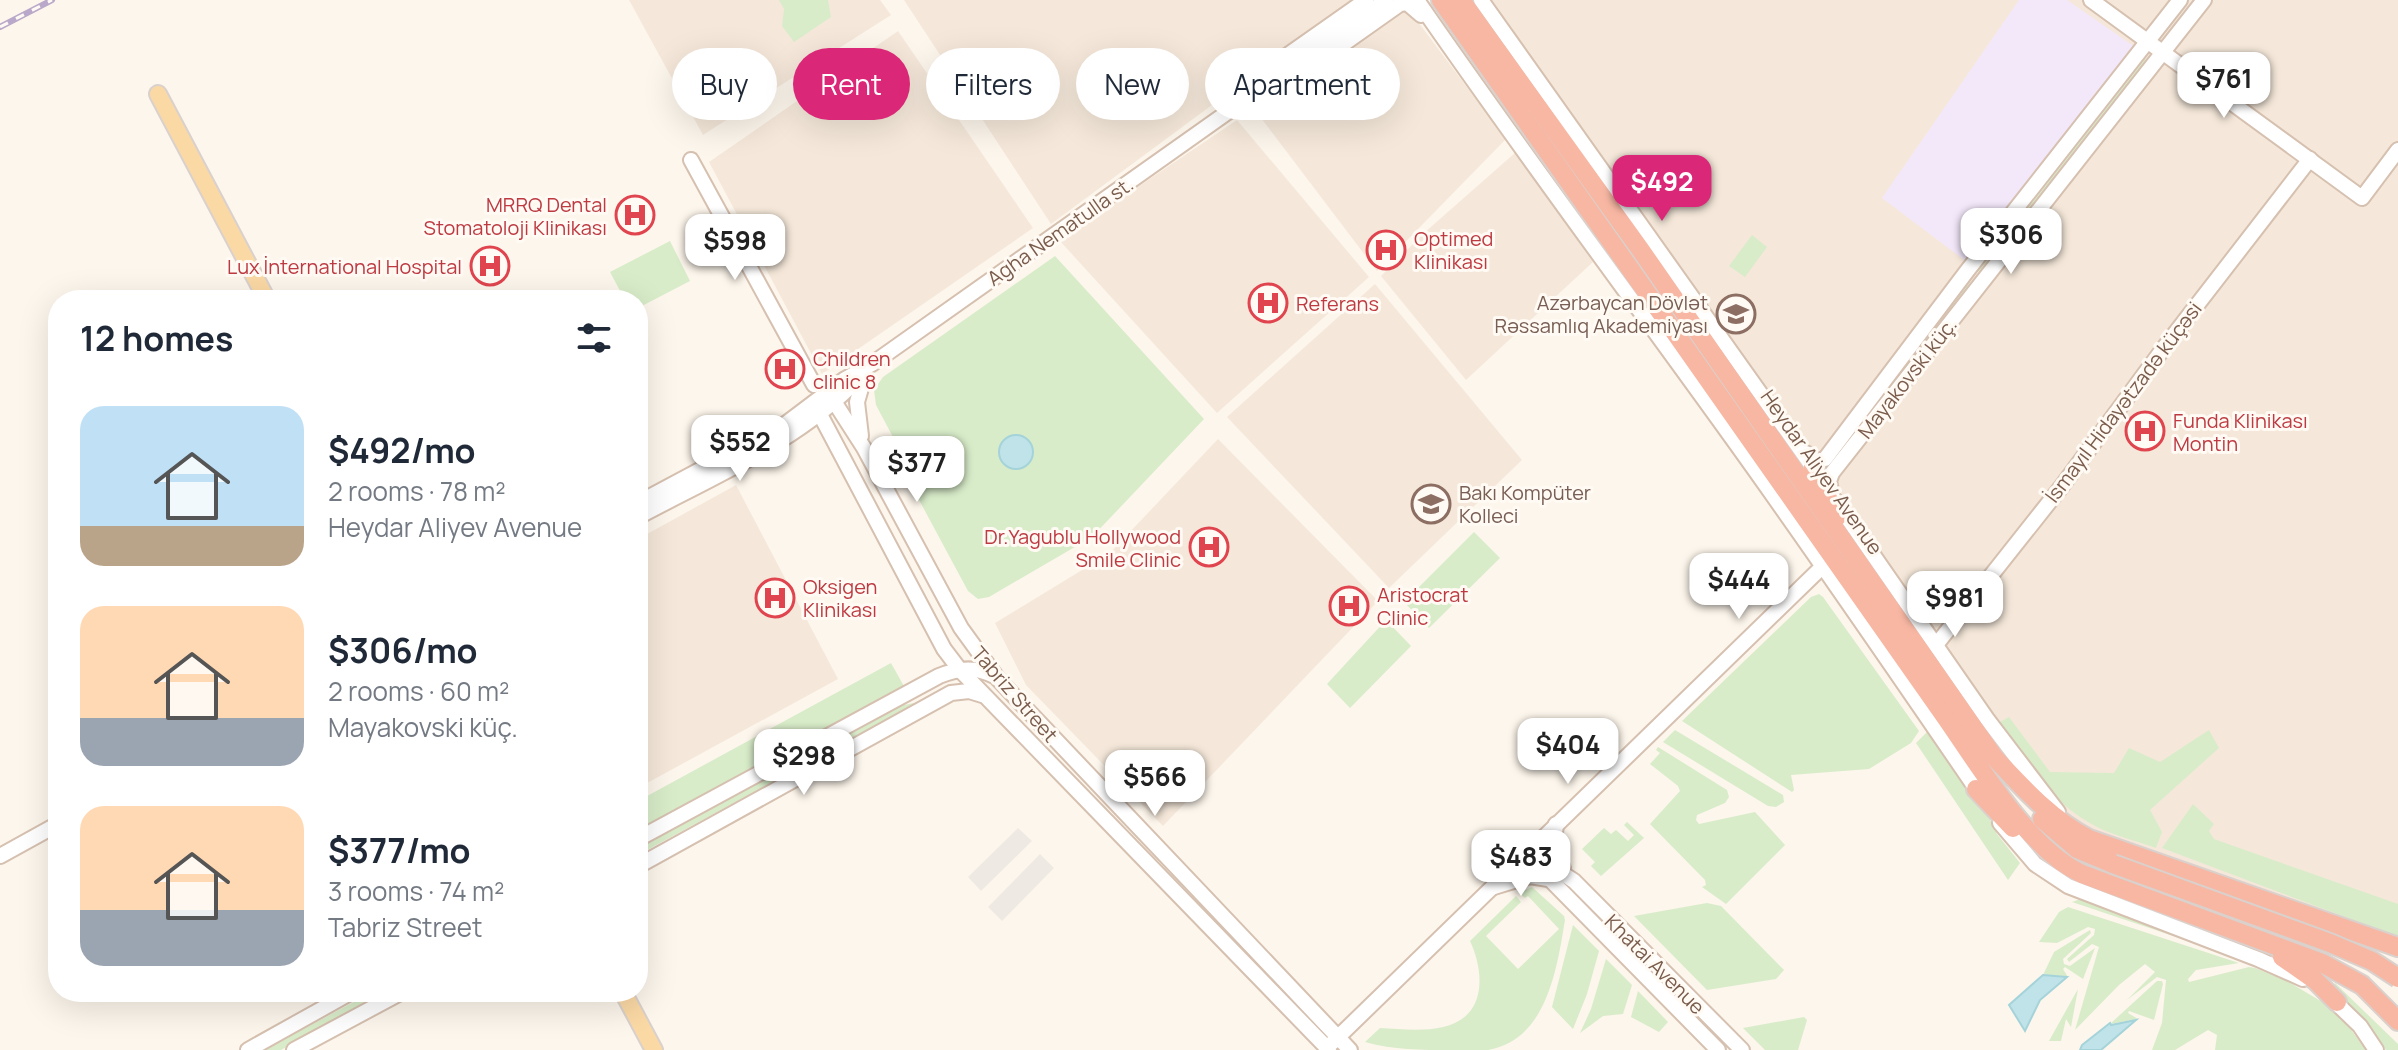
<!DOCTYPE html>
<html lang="en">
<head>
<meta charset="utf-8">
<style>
	:root { --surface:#fff; --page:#f6f6f7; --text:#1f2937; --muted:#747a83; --accent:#db2777 }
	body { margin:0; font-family:Manrope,sans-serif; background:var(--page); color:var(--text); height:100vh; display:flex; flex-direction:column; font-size:30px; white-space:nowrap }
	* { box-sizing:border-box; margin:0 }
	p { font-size:26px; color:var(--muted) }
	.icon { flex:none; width:44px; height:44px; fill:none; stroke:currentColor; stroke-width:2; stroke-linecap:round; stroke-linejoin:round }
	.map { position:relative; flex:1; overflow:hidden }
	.details { position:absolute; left:48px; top:290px; width:600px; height:712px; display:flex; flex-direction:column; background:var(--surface); border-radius:32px; box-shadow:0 8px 32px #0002 }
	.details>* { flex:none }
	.guide { position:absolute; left:672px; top:48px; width:760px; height:72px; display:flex; gap:16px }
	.price { position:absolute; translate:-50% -68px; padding:0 18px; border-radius:16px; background:#fff; color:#222; font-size:26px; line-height:52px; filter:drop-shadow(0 2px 4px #0008) }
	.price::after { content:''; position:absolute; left:50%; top:48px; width:24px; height:18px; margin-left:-12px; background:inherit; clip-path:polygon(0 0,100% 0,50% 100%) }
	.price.on { background:var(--accent); color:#fff }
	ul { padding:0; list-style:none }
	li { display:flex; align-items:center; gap:24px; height:200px; padding:0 32px }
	li span { display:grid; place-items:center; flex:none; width:224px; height:160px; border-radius:24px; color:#555 }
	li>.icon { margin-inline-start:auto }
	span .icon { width:96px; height:96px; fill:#fffc; stroke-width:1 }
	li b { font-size:34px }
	h2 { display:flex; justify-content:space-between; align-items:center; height:96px; padding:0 32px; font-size:34px }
	.pill { padding:0 28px; border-radius:36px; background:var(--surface); box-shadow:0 8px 32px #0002; font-size:28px; line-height:72px }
	.pill.on { background:var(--accent); color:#fff }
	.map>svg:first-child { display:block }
	.residential { fill:#f5e8da }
	.industrial { fill:#efe9e4 }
	.education { fill:#f3e8fa }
	.green { fill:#d8ecc9 }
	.water { fill:#bfe3e8; stroke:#a5d3da; stroke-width:2 }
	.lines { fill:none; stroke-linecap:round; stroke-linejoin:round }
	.secondary-casing { stroke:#d6c0b0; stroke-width:18 }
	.primary-casing { stroke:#dad1cd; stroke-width:20 }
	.highway-casing { stroke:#dad1cd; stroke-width:22 }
	.secondary { stroke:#fff; stroke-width:14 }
	.primary { stroke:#fbd9a5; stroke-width:16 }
	.highway { stroke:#f7b7a3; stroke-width:18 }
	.rail-casing { stroke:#b9a8c9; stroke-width:6 }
	.rail { stroke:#fffaf3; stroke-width:3; stroke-dasharray:9; stroke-linecap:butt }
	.highway-bridge-casing { stroke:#dad1cd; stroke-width:22; stroke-linecap:butt }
	.highway-bridge { stroke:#f7b7a3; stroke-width:18 }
	.labels { text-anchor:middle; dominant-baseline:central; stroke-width:6; stroke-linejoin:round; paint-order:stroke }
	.health-label { font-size:20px; fill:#be3a42; stroke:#fffaf3; text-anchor:start }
	.street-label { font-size:20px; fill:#7a5c4d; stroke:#fffaf3 }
	.education-label { font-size:20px; fill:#785e54; stroke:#fffaf3; text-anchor:end }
</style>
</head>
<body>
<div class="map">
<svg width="2398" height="1050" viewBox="0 0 2398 1050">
	<rect width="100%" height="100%" fill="#fdf6ec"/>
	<!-- residential -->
	<g class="residential">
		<path d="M629 0H880L891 15 703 135Z"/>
		<path d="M904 0H1361L1235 88 1051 224Z"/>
		<path d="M1487 0H2398V941L2096 833 2078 822 2050 797Z"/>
		<path d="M1406 6 1506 139 1377 271 1258 114Z"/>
		<path d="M898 31 1033 228 822 374 709 162Z"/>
		<path d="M1237 120 1369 277 1217 413 1059 240Z"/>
		<path d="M1516 152 1593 262 1466 380 1381 276 1424 233Z"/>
		<path d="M1375 284 1522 460 1389 588 1227 417Z"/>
		<path d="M1218 439 1378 601 1163 826 1026 685 995 623 1110 553Z"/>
		<path d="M736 485 838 679 638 788V539Z"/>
	</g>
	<!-- industrial -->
	<g class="industrial">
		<path d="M1018 828 1032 841 981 891 968 877Z"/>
		<path d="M1040 854 1054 868 1002 921 988 907Z"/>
	</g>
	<!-- education -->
	<path class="education" d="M2019 0H2067L2135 47 1967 262 1882 198Z"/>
	<!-- green -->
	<g class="green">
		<path d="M779 0H828L831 17 794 42 782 26 784 9Z"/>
		<path d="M2142 57 2149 62 1982 274 1974 268Z"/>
		<path d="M1752 235 1767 247 1745 277 1729 266Z"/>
		<path d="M670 241 690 281 638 308V300H625L610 272Z"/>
		<path d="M1055 256 1204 419 1092 537 989 597 978 599 968 591 918 498 894 439 876 405 874 390 883 377Z"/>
		<path d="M1965 280 1972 286 1836 464 1830 459Z"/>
		<path d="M1474 532 1500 558 1429 628 1404 602Z"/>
		<path d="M1819 594 1823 597 1919 731 1911 743 1869 769 1791 775 1794 790 1792 792 1682 721 1811 597Z"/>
		<path d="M1386 620 1411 646 1350 708 1327 684Z"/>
		<path d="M891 663 905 688 638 830V801Z"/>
		<path d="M919 702 638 855V848L899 706Z"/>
		<path d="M2009 717 2050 772 2114 773 2129 748 2160 762 2209 730 2219 748 2150 810 2162 832 2156 848C2137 841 2115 836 2097 827 2052 805 2027 762 1998 723Z"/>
		<path d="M1675 730 1783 795 1784 802 1776 807 1768 806 1663 742Z"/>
		<path d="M1928 731 1986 811 1997 834 2020 863 2008 880 1916 743Z"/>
		<path d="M1658 747 1727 790 1729 797 1725 803 1697 815 1696 820 1699 824 1755 812 1785 845 1726 904 1702 887 1706 885 1705 880 1650 824 1680 791 1678 786 1650 764 1660 753 1656 750Z"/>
		<path d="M2193 804 2214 824 2209 831 2214 839 2398 904V937L2162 848Z"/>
		<path d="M1627 822 1644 838 1601 876 1591 866 1595 862 1582 849 1604 828 1611 834 1616 830 1628 841 1634 835 1624 825Z"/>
		<path d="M1532 887 1564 916 1565 920C1557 968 1547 1040 1488 1050 1476 1050 1463 1050 1451 1050 1421 1050 1394 1050 1365 1042L1380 1028C1416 1030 1472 1038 1479 989 1481 973 1477 956 1470 941L1516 896 1521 902 1486 936 1518 969 1559 929 1528 896 1525 898 1519 893Z"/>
		<path d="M2083 898 2245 960 2072 902Z"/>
		<path d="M1707 903 1721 906 1784 970 1776 979 1707 990 1634 916Z"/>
		<path d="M2068 907 2239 963 2196 970 2188 979 2189 982 2249 967 2255 968 2287 981 2324 1003 2349 1027 2366 1050H2215L2217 1035 2208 1030 2175 1050H2152L2162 1023 2166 980 2157 977 2127 1000 2155 972 2145 964 2119 985 2075 1030 2099 947 2092 944 2069 962 2067 959 2094 935 2095 929 2088 927 2057 943 2039 942 2059 912Z"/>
		<path d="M1573 925 1599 951 1587 994 1573 1029 1552 1007Z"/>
		<path d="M2090 930 2091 933 2063 959 2064 964 2070 966 2095 948 2083 979 2065 967 2063 969 2068 977 2043 975 2054 952Z"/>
		<path d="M1606 959 1632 985 1623 1014 1603 1016 1580 1033 1591 1009Z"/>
		<path d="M2157 981H2162L2163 984 2154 1020 2129 1011 2128 1013 2138 1019 2110 1024Z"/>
		<path d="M2335 983 2398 1044V1050H2386L2370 1028 2332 987Z"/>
		<path d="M2078 989 2071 1027 2066 1019 2061 1041H2049Z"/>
		<path d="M1638 991 1668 1022 1659 1032 1631 1017Z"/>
		<path d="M372 992H388L281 1050H265Z"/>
		<path d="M1804 1017 1807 1020 1798 1050H1765L1743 1028Z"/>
	</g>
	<!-- water -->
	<g class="water">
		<circle cx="1016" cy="452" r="17"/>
		<path d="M2043 975 2067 977 2040 1000 2025 1031 2009 1005Z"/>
		<path d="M2136 1020 2101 1050H2080L2082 1045 2110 1023 2111 1025Z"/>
	</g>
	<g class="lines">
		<defs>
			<g id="secondary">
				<path d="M1417 0C1519 148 1627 292 1732 438 1817 556 1899 676 1981 796"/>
				<path d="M1481 0 1819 476"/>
				<path d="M2091 0 2362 198 2398 150"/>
				<path d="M1242 98 1255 78 1366 0"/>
				<path d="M1249 103 1267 98 1400 4 1407 3 1421 15"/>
				<path d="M691 160 814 385"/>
				<path d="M828 392 864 448 961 628 998 679 1350 1050"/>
				<path d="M814 403 944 649 960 670 1329 1050"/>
				<path d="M861 436 857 402 864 378"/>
				<path d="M1806 453 1816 461 1825 459 1967 271 2180 0"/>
				<path d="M1832 495 1829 481 1832 473 2204 0"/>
				<path d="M1835 500 1987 719 2058 812"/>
				<path d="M638 503 784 425 845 379 872 364 1386 0"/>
				<path d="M638 517C714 476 798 442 858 379"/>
				<path d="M1936 645 2062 486 2163 349 2310 159"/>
				<path d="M2000 823 2035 864 2068 886 2258 959 2303 979"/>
				<path d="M1556 824 1553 851 1563 868"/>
				<path d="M638 839 939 676C958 668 976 666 994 676"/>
				<path d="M1533 846 1557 870 1574 881 1742 1050"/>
				<path d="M1525 854 1718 1050"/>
				<path d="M0 856 58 824"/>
				<path d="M638 866 951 693 969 691 982 695"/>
				<path d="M1494 887 1530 876 1548 879"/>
				<path d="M2330 997 2360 1026 2376 1050"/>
				<path d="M1332 1043 1822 567"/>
				<path d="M248 1050 352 992"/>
				<path d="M294 1050 402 992"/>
			</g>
			<g id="primary">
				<path d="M158 94 267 300"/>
				<path d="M623 992 654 1050"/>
			</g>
			<g id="highway">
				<path d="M1441 0 1941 711C1976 760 2027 849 2082 874L2322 963 2362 985 2398 1021"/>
				<path d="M1461 0 1640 249 1994 757C2023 788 2051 819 2089 839L2398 947"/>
				<path d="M1813 467 1837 517"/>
				<path d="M1976 789 2013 828"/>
				<path d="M2042 819 2077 849 2113 864"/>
				<path d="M2282 957 2315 980 2337 1002"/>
			</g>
		</defs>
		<!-- secondary casing -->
		<use href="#secondary" class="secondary-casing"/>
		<!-- primary casing -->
		<use href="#primary" class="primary-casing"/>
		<!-- highway casing -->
		<use href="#highway" class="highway-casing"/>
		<!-- secondary -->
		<use href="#secondary" class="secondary"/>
		<!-- primary -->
		<use href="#primary" class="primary"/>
		<!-- highway -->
		<use href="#highway" class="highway"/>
		<defs>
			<path id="rail" d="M0 27 52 0"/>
		</defs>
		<!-- rail casing -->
		<use href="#rail" class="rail-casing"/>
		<!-- rail -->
		<use href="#rail" class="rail"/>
		<defs>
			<path id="highway-bridge" d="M2113 864 2330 943 2372 961 2398 978"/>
		</defs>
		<!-- highway-bridge casing -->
		<use href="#highway-bridge" class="highway-bridge-casing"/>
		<!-- highway-bridge -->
		<use href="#highway-bridge" class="highway-bridge"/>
	</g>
	<!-- icons -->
	<defs>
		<symbol id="hospital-ring" viewBox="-11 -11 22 22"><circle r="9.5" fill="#fffaf3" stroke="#e0444e" stroke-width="1.5"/><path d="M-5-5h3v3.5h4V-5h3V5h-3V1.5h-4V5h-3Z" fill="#e0444e"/></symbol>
		<symbol id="university-ring" viewBox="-11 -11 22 22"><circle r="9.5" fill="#fffaf3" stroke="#8d6e63" stroke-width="1.5"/><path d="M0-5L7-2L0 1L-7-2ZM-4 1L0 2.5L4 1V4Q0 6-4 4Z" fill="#8d6e63"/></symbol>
	</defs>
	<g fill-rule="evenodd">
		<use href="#hospital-ring" x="613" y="193" width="44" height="44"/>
		<use href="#hospital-ring" x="1364" y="228" width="44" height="44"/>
		<use href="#hospital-ring" x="468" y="244" width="44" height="44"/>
		<use href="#hospital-ring" x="1246" y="281" width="44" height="44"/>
		<use href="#university-ring" x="1714" y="292" width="44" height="44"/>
		<use href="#hospital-ring" x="763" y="347" width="44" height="44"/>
		<use href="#hospital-ring" x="2123" y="409" width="44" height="44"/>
		<use href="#university-ring" x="1409" y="482" width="44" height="44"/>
		<use href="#hospital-ring" x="1187" y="525" width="44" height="44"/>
		<use href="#hospital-ring" x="753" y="576" width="44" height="44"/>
		<use href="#hospital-ring" x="1327" y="584" width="44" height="44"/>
	</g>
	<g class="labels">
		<!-- health labels -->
		<g class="health-label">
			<text x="607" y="204" text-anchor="end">MRRQ Dental<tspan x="607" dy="23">Stomatoloji Klinikası</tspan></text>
			<text x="1414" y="238">Optimed<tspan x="1414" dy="23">Klinikası</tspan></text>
			<text x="462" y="266" text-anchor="end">Lux İnternational Hospital</text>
			<text x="1296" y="303">Referans</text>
			<text x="813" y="358">Children<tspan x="813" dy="23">clinic 8</tspan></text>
			<text x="2173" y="420">Funda Klinikası<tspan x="2173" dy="23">Montin</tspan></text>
			<text x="1181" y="536" text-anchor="end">Dr.Yagublu Hollywood<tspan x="1181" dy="23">Smile Clinic</tspan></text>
			<text x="803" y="586">Oksigen<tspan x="803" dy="23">Klinikası</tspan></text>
			<text x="1377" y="594">Aristocrat<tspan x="1377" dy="23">Clinic</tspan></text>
		</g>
		<!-- street labels -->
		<g class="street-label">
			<text transform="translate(1060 231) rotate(-35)">Agha Nematulla st.</text>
			<text transform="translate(1907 378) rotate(-52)">Mayakovski küç.</text>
			<text transform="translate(2123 402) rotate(-53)">İsmayıl Hidayətzadə küçəsi</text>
			<text transform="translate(1822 472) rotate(55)">Heydar Aliyev Avenue</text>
			<text transform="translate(1015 694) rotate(49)">Tabriz Street</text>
			<text transform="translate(1655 964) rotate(45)">Khatai Avenue</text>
		</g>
		<!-- education labels -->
		<g class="education-label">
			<text x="1708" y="302">Azərbaycan Dövlət<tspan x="1708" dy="23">Rəssamlıq Akademiyası</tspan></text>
			<text x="1459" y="492" text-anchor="start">Bakı Kompüter<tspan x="1459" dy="23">Kolleci</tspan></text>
		</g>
	</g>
</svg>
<b class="price" style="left:2224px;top:120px">$761</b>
<b class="price on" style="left:1662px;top:223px">$492</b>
<b class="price" style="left:2011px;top:276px">$306</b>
<b class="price" style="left:735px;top:282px">$598</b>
<b class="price" style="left:740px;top:483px">$552</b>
<b class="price" style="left:917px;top:504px">$377</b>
<b class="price" style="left:1739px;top:621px">$444</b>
<b class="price" style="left:1955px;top:639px">$981</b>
<b class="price" style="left:1568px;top:786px">$404</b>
<b class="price" style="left:804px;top:797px">$298</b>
<b class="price" style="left:1155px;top:818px">$566</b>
<b class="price" style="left:1521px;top:898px">$483</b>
<div class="guide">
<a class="pill">Buy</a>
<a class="pill on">Rent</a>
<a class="pill">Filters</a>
<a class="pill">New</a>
<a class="pill">Apartment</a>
</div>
<section class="details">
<h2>12 homes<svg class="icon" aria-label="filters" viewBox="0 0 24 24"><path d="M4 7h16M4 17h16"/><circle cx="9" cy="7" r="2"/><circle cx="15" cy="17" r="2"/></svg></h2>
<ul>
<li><span style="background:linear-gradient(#bfe0f5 75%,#b9a48a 0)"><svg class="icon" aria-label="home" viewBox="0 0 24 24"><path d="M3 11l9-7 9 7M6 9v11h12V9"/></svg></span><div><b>$492/mo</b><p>2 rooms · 78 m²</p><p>Heydar Aliyev Avenue</p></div></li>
<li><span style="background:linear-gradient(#ffd9b3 70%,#9aa5b1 0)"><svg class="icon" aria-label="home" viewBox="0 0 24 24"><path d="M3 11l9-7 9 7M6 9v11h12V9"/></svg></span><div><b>$306/mo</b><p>2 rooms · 60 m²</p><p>Mayakovski küç.</p></div></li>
<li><span style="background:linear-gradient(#ffd9b3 65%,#9aa5b1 0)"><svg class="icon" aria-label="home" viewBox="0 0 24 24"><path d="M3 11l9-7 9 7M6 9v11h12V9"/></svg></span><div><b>$377/mo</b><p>3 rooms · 74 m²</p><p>Tabriz Street</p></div></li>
</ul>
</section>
</div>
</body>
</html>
